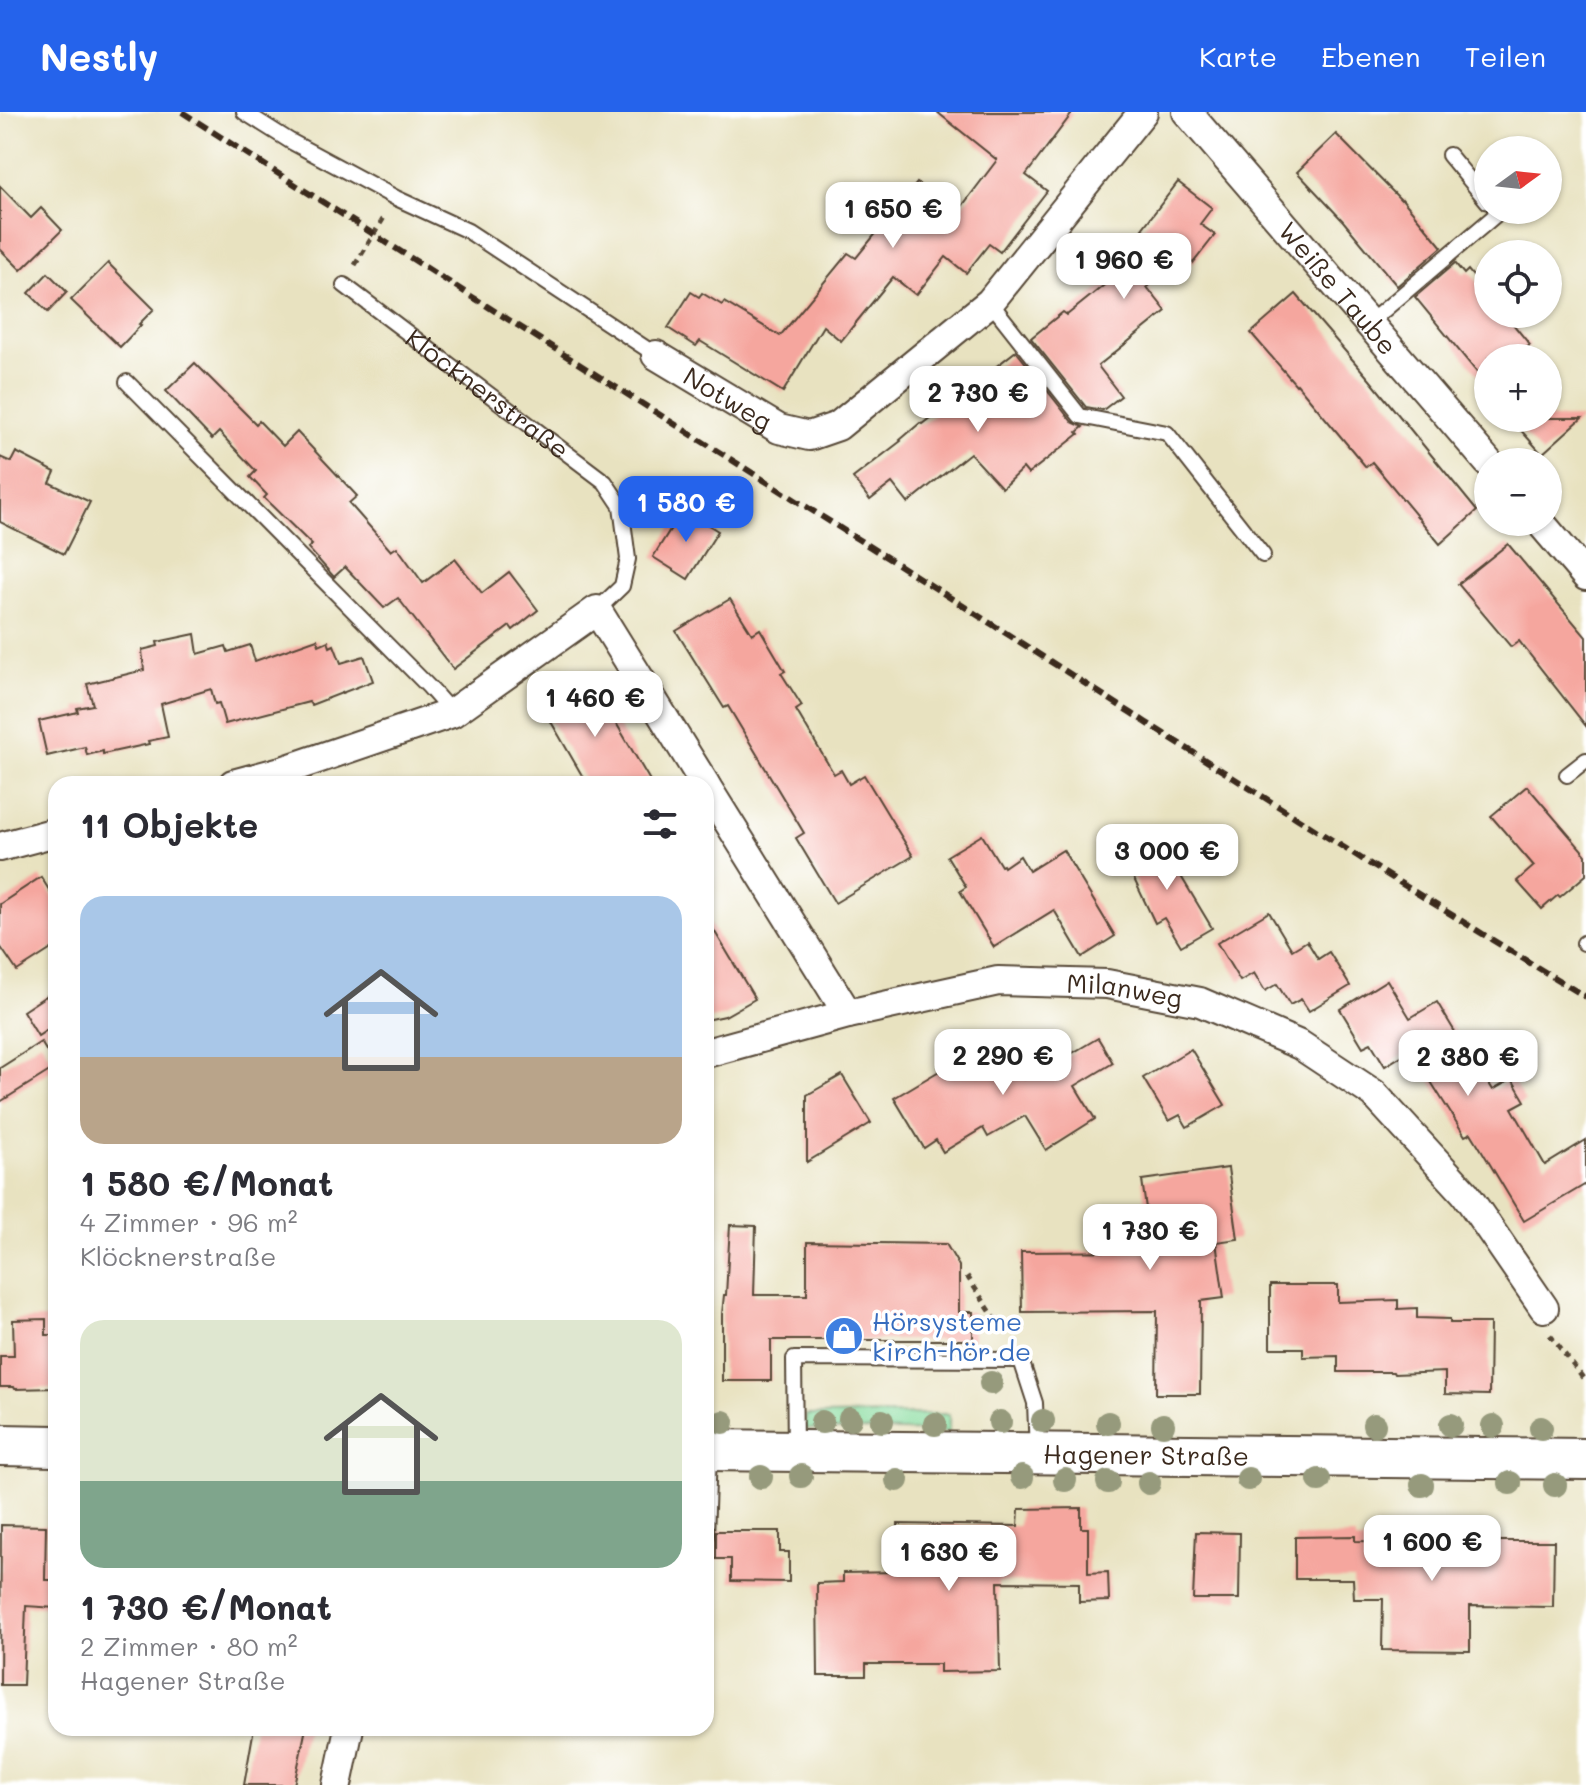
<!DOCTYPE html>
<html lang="de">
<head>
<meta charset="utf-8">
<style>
	:root { --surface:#fff; --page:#f7f7f7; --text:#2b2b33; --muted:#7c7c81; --accent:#2563eb }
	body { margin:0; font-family:Mali,sans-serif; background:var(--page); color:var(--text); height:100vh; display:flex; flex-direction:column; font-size:30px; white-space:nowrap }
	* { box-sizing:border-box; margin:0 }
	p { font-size:26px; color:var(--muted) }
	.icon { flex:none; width:44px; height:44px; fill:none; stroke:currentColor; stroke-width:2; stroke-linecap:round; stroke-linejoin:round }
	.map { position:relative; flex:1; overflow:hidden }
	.drawer { position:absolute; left:48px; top:664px; width:666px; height:960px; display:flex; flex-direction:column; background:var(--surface); border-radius:24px; box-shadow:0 2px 6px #0004 }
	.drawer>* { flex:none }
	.needle { width:52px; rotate:75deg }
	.tools { position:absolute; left:1474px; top:24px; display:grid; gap:16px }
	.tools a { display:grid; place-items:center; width:88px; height:88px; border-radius:50%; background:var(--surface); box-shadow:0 2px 6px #0004; font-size:40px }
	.price { position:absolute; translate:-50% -68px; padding:0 18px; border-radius:16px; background:#fff; color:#222; font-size:26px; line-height:52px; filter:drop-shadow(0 2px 4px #0008) }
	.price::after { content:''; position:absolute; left:50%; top:48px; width:24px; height:18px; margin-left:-12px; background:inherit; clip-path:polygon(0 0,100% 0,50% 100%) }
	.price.active { background:var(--accent); color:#fff }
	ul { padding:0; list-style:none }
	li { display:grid; align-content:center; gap:16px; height:424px; padding:0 32px }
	li span { display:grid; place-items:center; height:248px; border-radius:24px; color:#555 }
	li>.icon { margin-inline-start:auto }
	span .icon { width:144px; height:144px; fill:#fffc; stroke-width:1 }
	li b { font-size:34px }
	h2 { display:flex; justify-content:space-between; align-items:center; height:96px; padding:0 32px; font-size:34px }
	header { display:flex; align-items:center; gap:48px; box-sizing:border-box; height:112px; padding:0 40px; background:var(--accent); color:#fff }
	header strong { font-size:38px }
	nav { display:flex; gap:44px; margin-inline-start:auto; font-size:28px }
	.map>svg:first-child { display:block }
	.green { fill:#87dc9e; stroke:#61835e; stroke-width:2 }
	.building { fill:#f5a69e }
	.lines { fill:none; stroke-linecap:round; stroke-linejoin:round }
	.service-casing { stroke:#554636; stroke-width:18 }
	.minor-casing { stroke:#554636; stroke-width:32 }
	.secondary-casing { stroke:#554636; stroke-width:44 }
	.path { stroke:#554636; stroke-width:5; stroke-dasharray:6 6; stroke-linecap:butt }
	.service { stroke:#fff; stroke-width:14 }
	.minor { stroke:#fff; stroke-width:28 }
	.secondary { stroke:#fff; stroke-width:40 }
	.rail { stroke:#3b2a1e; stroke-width:6; stroke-dasharray:12 6; stroke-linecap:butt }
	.tree { fill:#969a7c }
	.labels { text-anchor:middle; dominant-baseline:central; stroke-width:7; stroke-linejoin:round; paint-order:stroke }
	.street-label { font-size:26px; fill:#3b2a1e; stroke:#fff }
	.shop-label { font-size:26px; fill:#366cbe; stroke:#fff; text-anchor:start }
</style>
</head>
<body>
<header>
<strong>Nestly</strong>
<nav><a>Karte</a><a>Ebenen</a><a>Teilen</a></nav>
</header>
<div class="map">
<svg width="1586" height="1673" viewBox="0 0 1586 1673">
	<rect width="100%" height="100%" fill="#fff"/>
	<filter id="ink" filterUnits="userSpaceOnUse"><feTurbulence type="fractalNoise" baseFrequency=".0125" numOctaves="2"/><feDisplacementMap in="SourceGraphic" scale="16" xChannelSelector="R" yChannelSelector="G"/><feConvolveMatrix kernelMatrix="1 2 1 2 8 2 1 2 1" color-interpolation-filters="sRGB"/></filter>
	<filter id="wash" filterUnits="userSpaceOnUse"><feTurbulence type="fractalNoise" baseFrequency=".006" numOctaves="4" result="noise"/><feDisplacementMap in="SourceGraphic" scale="32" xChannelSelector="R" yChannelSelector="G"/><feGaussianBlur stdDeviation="1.8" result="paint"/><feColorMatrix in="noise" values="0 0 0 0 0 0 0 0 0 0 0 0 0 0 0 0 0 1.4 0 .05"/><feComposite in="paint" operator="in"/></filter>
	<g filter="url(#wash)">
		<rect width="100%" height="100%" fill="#e8e2c0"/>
		<!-- green -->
		<path class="green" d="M949 1302V1320L805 1317 806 1303Z"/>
		<g id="blocks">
			<!-- building -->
			<g class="building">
				<path d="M937 0H1073L1026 63 1047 79 1000 140 989 132 966 161 946 145 916 183 893 165 841 229 823 214 783 280 700 229 696 234 668 216 691 180 699 185 702 181 722 193 724 190 780 224 848 141 856 146 917 71 956 102 997 48Z"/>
				<path d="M1336 22 1401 88 1402 87 1442 135 1397 174 1343 109 1297 60Z"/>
				<path d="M1178 70 1212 96 1200 112 1215 123 1193 151 1182 143 1164 157 1147 175 1166 199 1098 254 1121 284 1103 298 1086 295 1031 226 1063 200 1067 203 1129 153 1126 149 1154 125 1142 117Z"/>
				<path d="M0 74 31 106 41 96 62 118 21 158 0 137Z"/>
				<path d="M108 151 154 197 139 212 141 213 120 235 71 188Z"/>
				<path d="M1455 151 1464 162 1468 158 1488 182V202H1505L1530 233 1514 246H1488V274L1415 185Z"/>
				<path d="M48 161 67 180 48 200 29 181Z"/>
				<path d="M1296 182 1370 268 1477 399 1440 432 1372 350 1366 355 1297 272 1296 273 1251 221Z"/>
				<path d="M1016 239 1072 310 1083 315 1077 320 1079 322 1028 362 1023 356 1002 376 970 341 908 391 892 371 870 388 853 366 901 329 900 328 920 311 922 312Z"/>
				<path d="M195 251 256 312 259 309 283 334 297 320 357 384 349 391 391 439 397 435 423 471 455 447 482 481 509 460 538 498 513 518 510 514 453 557 398 486 384 496 345 455 334 465 308 436 312 433 264 386 267 383 250 365 256 359 219 320 212 327 166 279Z"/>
				<path d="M1510 306H1582L1542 342Z"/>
				<path d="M16 340 55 360 50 371 90 390 64 442 0 410V345L11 350Z"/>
				<path d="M683 397 718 419 688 467 653 445Z"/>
				<path d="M1508 432 1586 525V614L1519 529 1511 535 1458 472Z"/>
				<path d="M730 487 752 522 760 517 785 559 781 561 802 594 796 598 834 662 841 658 849 672 864 663 913 744 835 791 796 726 804 721 728 594 724 596 676 519Z"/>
				<path d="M195 522 198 542 226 534 228 540 250 533 255 549 317 527 319 533 328 529 330 535 334 533 341 551 364 544 373 569 311 593 309 590 225 612 219 591 215 592 211 577 161 592 168 625 148 629 149 632 103 642V639L87 643 85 635 47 644 39 609 78 600 77 596 93 593 87 572 144 558 142 538 158 534 157 530Z"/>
				<path d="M591 568 619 616 652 672H587L561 627 543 596Z"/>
				<path d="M1527 674 1586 743V763L1560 785 1558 783 1542 797 1517 769 1534 754 1491 704Z"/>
				<path d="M982 723 1001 754 1003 753 1004 755 1020 744 1029 759 1063 738 1115 824 1082 845 1054 798 994 835 960 779 966 775 947 744Z"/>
				<path d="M1158 726 1212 816 1181 834 1164 806 1155 811 1124 746Z"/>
				<path d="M41 765 56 789V834L17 859 0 834V792Z"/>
				<path d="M1269 800 1292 838 1307 829 1318 847 1329 840 1350 874 1309 899 1301 887 1290 893 1277 872 1265 879 1254 861 1240 869 1217 831Z"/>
				<path d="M706 805 755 887 725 904 706 908Z"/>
				<path d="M1387 868 1410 906 1437 890 1467 940 1469 939 1493 978 1512 967 1525 989 1512 996 1545 1053 1586 1028V1072L1524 1109 1479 1034 1471 1021 1465 1024 1411 938 1385 954 1371 931 1363 935 1340 897Z"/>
				<path d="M46 884 56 900V912L38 924 23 899Z"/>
				<path d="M1098 926 1113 951 1075 974 1095 1007 1046 1038 1025 1004 988 1025 983 1016 943 1040 936 1028 924 1036 894 986 946 955 949 959 1001 929 1024 967 1057 946 1059 949Z"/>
				<path d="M41 930 56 955 0 990V956Z"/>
				<path d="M1191 937 1225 993 1187 1015 1180 1003 1169 1009 1143 966Z"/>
				<path d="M842 963 871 1011 807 1050V983Z"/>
				<path d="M1228 1056 1238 1127 1216 1130 1224 1186 1201 1189 1200 1282H1156L1157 1199 1022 1200 1021 1140 1152 1139 1142 1068Z"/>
				<path d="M730 1113 756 1114 754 1183H807V1130L946 1132 959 1154V1200H973V1228H771V1269H722V1202L724 1183H726Z"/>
				<path d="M1270 1173H1338V1190L1398 1188V1197L1417 1196V1206L1450 1207V1211H1490L1489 1283 1445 1282V1260L1394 1262 1393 1260H1338V1244L1303 1245V1236H1270Z"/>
				<path d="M46 1207V1223H56V1276L15 1277 14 1275H0V1244H14L13 1208Z"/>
				<path d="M1081 1396V1416H1088V1461L1108 1460 1109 1489 1079 1490V1471L998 1470 1000 1559 940 1560V1552H866V1564H818L817 1471 843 1470V1461L899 1460 898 1412 1018 1414 1019 1397Z"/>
				<path d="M1 1413 46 1414 45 1468H56V1496L26 1494 23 1573H0Z"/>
				<path d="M716 1419H780V1440H789V1470L731 1469V1447H716Z"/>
				<path d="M1196 1420 1240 1421 1239 1487H1193Z"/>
				<path d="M1355 1424V1429L1499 1431V1429H1554L1553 1495 1470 1494V1539L1382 1538 1383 1487H1354L1353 1467H1295V1425Z"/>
				<path d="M254 1616H306L294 1673H244Z"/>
			</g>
		</g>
	</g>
	<g filter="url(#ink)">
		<use href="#blocks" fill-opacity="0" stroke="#554636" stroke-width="2"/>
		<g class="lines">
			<defs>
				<g id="service">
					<path d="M244 0 290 29 396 86 468 119 656 243"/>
					<path d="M1449 43 1488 90"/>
					<path id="s1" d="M344 173 605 370 621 394 628 447 622 474 597 498"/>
					<path d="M990 190 1080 304 1167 321 1263 443"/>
					<path d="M1369 211 1498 101 1495 98"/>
					<path d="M127 270 429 575 452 601"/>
					<path d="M1567 663 1586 648"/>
					<path d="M1584 831 1586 830"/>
					<path d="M795 1337 794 1247 1021 1248 1035 1291 1037 1340"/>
					<path d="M706 1424 709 1341"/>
				</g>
				<g id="minor">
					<path id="s2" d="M1187 0 1488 350"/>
					<path id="s3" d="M656 243 779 317 809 324 838 314 990 190 1143 0"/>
					<path d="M1540 410 1586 464"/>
					<path d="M233 672 285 658 452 601 597 498 705 672"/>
					<path d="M706 674 848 902"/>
					<path d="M0 735 56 720"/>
					<path id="s4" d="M706 941 848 902 998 869 1107 872 1200 890 1300 933 1374 982 1465 1081 1544 1196"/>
					<path d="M337 1673 349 1616"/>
				</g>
				<g id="secondary">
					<path d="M0 1333 56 1334"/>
					<path id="s5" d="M706 1338 1586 1347"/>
				</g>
			</defs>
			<!-- service casing -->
			<use href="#service" class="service-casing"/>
			<!-- minor casing -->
			<use href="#minor" class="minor-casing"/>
			<!-- secondary casing -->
			<use href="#secondary" class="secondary-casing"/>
			<!-- path -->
			<g class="path">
				<path d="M355 153 385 104"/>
				<path d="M967 1164 1006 1223"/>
				<path d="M1550 1223 1586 1270"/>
			</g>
			<!-- service -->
			<use href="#service" class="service"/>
			<!-- minor -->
			<use href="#minor" class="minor"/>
			<!-- secondary -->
			<use href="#secondary" class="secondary"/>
			<!-- rail -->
			<path class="rail" d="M182 0C418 152 656 300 894 450 1124 596 1353 744 1586 885"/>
		</g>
		<!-- trees -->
		<g class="tree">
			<circle cx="991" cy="1271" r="12"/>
			<circle cx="850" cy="1307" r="12"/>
			<circle cx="882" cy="1309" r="12"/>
			<circle cx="1043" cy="1309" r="12"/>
			<circle cx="723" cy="1310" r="12"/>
			<circle cx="822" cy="1310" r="12"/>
			<circle cx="1000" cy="1310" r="12"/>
			<circle cx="1108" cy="1311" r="12"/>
			<circle cx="935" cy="1312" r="12"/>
			<circle cx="1163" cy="1313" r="12"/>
			<circle cx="1374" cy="1313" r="12"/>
			<circle cx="1451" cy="1313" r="12"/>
			<circle cx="1493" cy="1314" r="12"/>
			<circle cx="1541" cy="1316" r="12"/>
			<circle cx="801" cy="1364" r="12"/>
			<circle cx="761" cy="1365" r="12"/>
			<circle cx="1022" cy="1365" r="12"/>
			<circle cx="1248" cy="1367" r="12"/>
			<circle cx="897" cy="1368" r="12"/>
			<circle cx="1065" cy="1368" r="12"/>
			<circle cx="1319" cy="1368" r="12"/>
			<circle cx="1108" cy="1370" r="12"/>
			<circle cx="1149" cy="1371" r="12"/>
			<circle cx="1510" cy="1371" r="12"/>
			<circle cx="1422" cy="1373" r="12"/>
			<circle cx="1555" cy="1373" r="12"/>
		</g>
	</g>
	<!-- icons -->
	<defs>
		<symbol id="shop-disc" viewBox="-11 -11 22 22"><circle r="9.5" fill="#3f7fe0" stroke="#fff"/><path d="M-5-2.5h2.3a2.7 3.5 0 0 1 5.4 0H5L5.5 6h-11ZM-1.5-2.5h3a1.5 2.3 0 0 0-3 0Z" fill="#fff"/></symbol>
	</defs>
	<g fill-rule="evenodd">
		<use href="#shop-disc" x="822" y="1202" width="44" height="44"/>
	</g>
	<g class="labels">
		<!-- street labels -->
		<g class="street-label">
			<text stroke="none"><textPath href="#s2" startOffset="232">Weiße Taube</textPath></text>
			<text stroke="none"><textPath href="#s1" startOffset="180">Klöcknerstraße</textPath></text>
			<text stroke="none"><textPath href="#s3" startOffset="84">Notweg</textPath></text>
			<text stroke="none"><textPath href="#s4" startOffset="428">Milanweg</textPath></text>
			<text stroke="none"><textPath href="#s5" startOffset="440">Hagener Straße</textPath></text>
		</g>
		<!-- shop labels -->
		<g class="shop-label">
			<text x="872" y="1209">Hörsysteme<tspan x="872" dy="30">kirch-hör.de</tspan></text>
		</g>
	</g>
</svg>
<div class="tools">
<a><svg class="needle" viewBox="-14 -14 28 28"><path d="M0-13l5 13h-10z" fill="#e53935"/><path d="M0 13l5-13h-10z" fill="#7c7c81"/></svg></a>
<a><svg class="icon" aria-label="locate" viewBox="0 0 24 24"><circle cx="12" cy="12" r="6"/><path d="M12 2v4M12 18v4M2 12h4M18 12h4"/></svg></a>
<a>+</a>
<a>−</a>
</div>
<b class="price" style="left:893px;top:138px">1 650 €</b>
<b class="price" style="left:1124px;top:189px">1 960 €</b>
<b class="price" style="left:978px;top:322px">2 730 €</b>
<b class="price active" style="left:686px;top:432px">1 580 €</b>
<b class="price" style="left:595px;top:627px">1 460 €</b>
<b class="price" style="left:1167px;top:780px">3 000 €</b>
<b class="price" style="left:1003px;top:985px">2 290 €</b>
<b class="price" style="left:1468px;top:986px">2 380 €</b>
<b class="price" style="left:1150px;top:1160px">1 730 €</b>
<b class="price" style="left:1432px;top:1471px">1 600 €</b>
<b class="price" style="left:949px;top:1481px">1 630 €</b>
<section class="drawer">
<h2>11 Objekte<svg class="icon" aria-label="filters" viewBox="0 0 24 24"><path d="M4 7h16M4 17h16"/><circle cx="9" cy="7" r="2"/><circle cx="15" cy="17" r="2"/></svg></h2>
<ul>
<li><span style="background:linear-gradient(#a9c7e8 65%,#b9a48a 0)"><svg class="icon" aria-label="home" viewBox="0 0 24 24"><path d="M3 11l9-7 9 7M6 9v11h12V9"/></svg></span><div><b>1 580 €/Monat</b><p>4 Zimmer · 96 m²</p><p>Klöcknerstraße</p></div></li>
<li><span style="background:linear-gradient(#dfe7d0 65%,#7fa58c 0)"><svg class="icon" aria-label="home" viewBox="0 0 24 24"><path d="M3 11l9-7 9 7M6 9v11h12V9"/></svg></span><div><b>1 730 €/Monat</b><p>2 Zimmer · 80 m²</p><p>Hagener Straße</p></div></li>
</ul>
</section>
</div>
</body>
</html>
